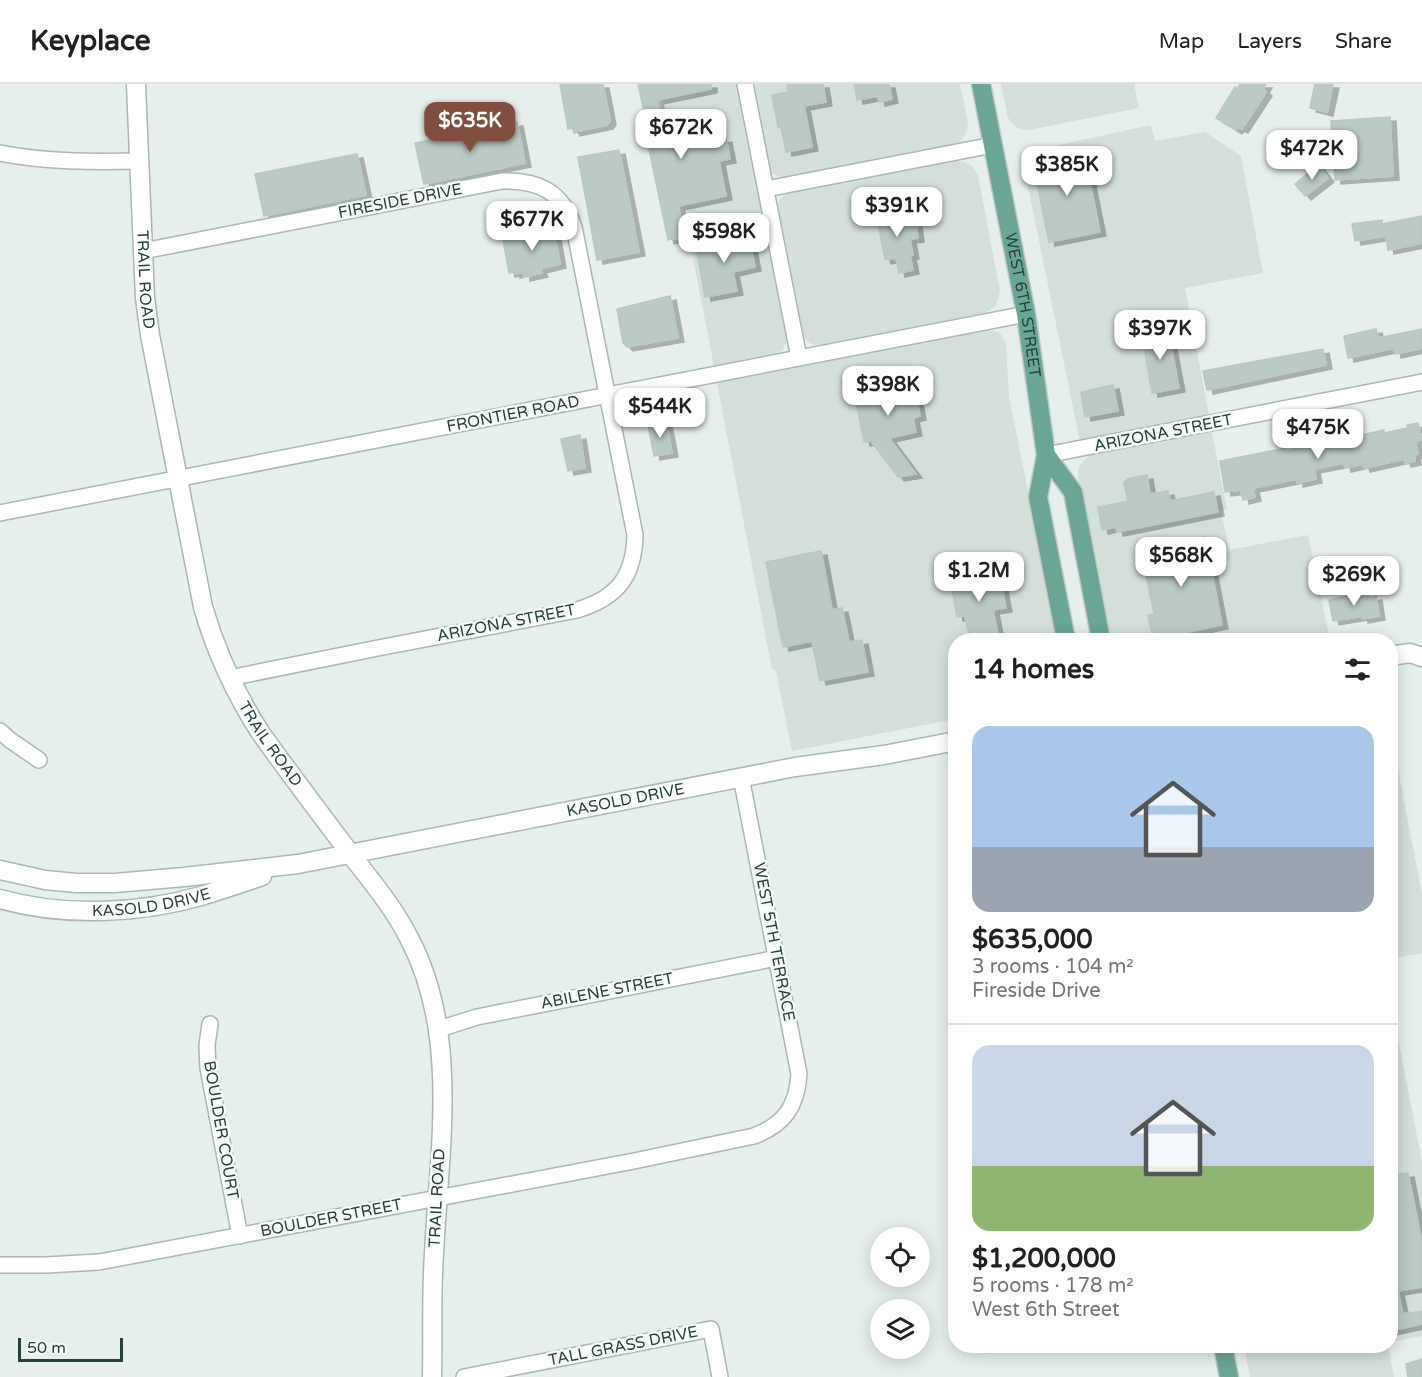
<!DOCTYPE html>
<html lang="en">
<head>
<meta charset="utf-8">
<style>
	:root { --surface:#fff; --page:#f2f2f2; --text:#202124; --muted:#757577; --line:#e0e0e0; --accent:#7f4e3f }
	body { margin:0; font-family:"Varela Round",sans-serif; background:var(--page); color:var(--text); height:100vh; display:flex; flex-direction:column; font-size:22px; white-space:nowrap }
	* { box-sizing:border-box; margin:0 }
	p { font-size:20px; color:var(--muted) }
	.icon { flex:none; width:33px; height:33px; fill:none; stroke:currentColor; stroke-width:2; stroke-linecap:round; stroke-linejoin:round }
	.map { position:relative; flex:1; overflow:hidden }
	.panel { position:absolute; left:948px; top:549px; width:450px; height:720px; display:flex; flex-direction:column; background:var(--surface); border-radius:24px; box-shadow:0 3px 15px #0003 }
	.panel>* { flex:none }
	.fabs { position:absolute; left:870px; top:1143px; display:grid; gap:12px }
	.fabs a { display:grid; place-items:center; width:60px; height:60px; border-radius:50%; background:var(--surface); box-shadow:0 3px 15px #0003; font-size:30px }
	.scale { position:absolute; left:18px; bottom:15px; width:105px; box-sizing:border-box; padding-left:6px; border:3px solid #24423a; border-top:0; font-size:16px; line-height:21px; white-space:nowrap; color:#24423a; -webkit-text-stroke:4px #f7fbf9; paint-order:stroke }
	.price { position:absolute; translate:-50% -51px; padding:0 14px; border-radius:12px; background:#fff; color:#222; font-size:20px; line-height:39px; filter:drop-shadow(0 2px 3px #0008) }
	.price::after { content:''; position:absolute; left:50%; top:36px; width:18px; height:14px; margin-left:-9px; background:inherit; clip-path:polygon(0 0,100% 0,50% 100%) }
	.price.active { background:var(--accent); color:#fff }
	ul { padding:0; list-style:none }
	li { display:grid; align-content:center; gap:12px; height:318px; padding:0 24px }
	li+li { border-top:2px solid var(--line) }
	li span { display:grid; place-items:center; height:186px; border-radius:18px; color:#555 }
	li>.icon { margin-inline-start:auto }
	span .icon { width:108px; height:108px; fill:#fffc; stroke-width:1 }
	li b { font-size:26px }
	h2 { display:flex; justify-content:space-between; align-items:center; height:72px; padding:0 24px; font-size:26px }
	header { display:flex; align-items:center; gap:36px; box-sizing:border-box; height:84px; padding:0 30px; background:var(--surface); border-bottom:2px solid var(--line) }
	header strong { font-size:28px }
	nav { display:flex; gap:33px; margin-inline-start:auto; font-size:21px }
	.map>svg:first-child { display:block }
	.built { fill:#d4dfda }
	.building { fill:#bbcac4; stroke:#b8c9c2; stroke-width:1.5; filter:url(#shadow) }
	.lines { fill:none; stroke-linecap:round; stroke-linejoin:round }
	.minor-casing { stroke:#a8b8b2; stroke-width:18 }
	.tertiary-casing { stroke:#a8b8b2; stroke-width:21 }
	.secondary-casing { stroke:#a4bbb3; stroke-width:21 }
	.primary-casing { stroke:#c2cac8; stroke-width:21 }
	.minor { stroke:#fff; stroke-width:15 }
	.tertiary { stroke:#fff; stroke-width:18 }
	.secondary { stroke:#fff; stroke-width:18 }
	.primary { stroke:#6aa596; stroke-width:18 }
	.labels { text-anchor:middle; dominant-baseline:central; stroke-width:5; stroke-linejoin:round; paint-order:stroke }
	.street-label { font-size:16px; fill:#24423a; stroke:#f7fbf9 }
</style>
</head>
<body>
<header>
<strong>Keyplace</strong>
<nav><a>Map</a><a>Layers</a><a>Share</a></nav>
</header>
<div class="map">
<svg width="1422" height="1293" viewBox="0 0 1422 1293">
	<defs>
		<filter id="shadow"><feDropShadow dx="6" dy="4" stdDeviation="0" flood-color="#0004"/></filter>
	</defs>
	<rect width="100%" height="100%" fill="#e6efeb"/>
	<!-- built -->
	<g class="built">
		<path d="M659 0H737L787 256 783 266 780 268 714 282Z"/>
		<path d="M754 0H960L968 39 967 47 960 59 954 61 783 94 773 90 770 85Z"/>
		<path d="M1001 0H1134L1139 24 1029 46H1023L1016 43 1008 34Z"/>
		<path d="M1151 41 1155 57 1205 48 1241 72 1263 189 1185 204 1209 331 1080 358 1023 78 1028 71 1040 65Z"/>
		<path d="M957 77 965 78 971 81 978 91 1000 207 996 222 985 229 819 261 812 260 807 257 803 252 778 125V119L782 113 788 109Z"/>
		<path d="M985 246 999 248 1002 252 1006 259 1009 313 1058 556H956L955 635 792 667 776 587 772 585 717 299Z"/>
		<path d="M1212 348 1227 426 1221 427 1229 466 1308 451 1330 556H1110L1078 393 1079 383 1085 375 1092 371Z"/>
		<path d="M1391 648 1422 811V869L1391 875Z"/>
		<path d="M1390 913 1422 1078V1252L1391 1258Z"/>
		<path d="M1244 1262H1388L1394 1293H1250Z"/>
	</g>
	<!-- building -->
	<g class="building">
		<path d="M560 0H603L610 37 607 41 574 48 572 44 568 45Z"/>
		<path d="M638 0H711V5L657 16 667 65 726 54 730 75 719 77 726 112 678 122 685 153 668 156 646 51 649 50Z"/>
		<path d="M787 0H823L826 18 804 22 812 63 786 68 781 43H778L772 11 788 8Z"/>
		<path d="M854 0H889L892 15 879 18 878 12 857 16Z"/>
		<path d="M1240 0H1266L1263 5 1266 8 1242 45 1238 43 1236 46 1216 34 1235 3 1237 5Z"/>
		<path d="M1315 0H1333L1327 28 1310 24Z"/>
		<path d="M1390 33 1393 92 1335 96 1331 37Z"/>
		<path d="M517 38 525 79 424 100 415 59Z"/>
		<path d="M619 66 639 168 597 176 578 73Z"/>
		<path d="M1084 68 1100 148 1049 158 1033 79Z"/>
		<path d="M357 70 366 111 264 132 255 90Z"/>
		<path d="M1318 81 1328 94 1305 112 1295 100Z"/>
		<path d="M904 124 907 141 916 139 918 154 910 155 913 171H910L913 186 899 189 896 174 885 176 876 129Z"/>
		<path d="M1422 132V159L1388 166 1386 152 1355 157 1352 140 1382 136V140Z"/>
		<path d="M553 141 560 180 540 185 542 189 524 193V188L514 190V188L509 189 503 156 533 150 532 145Z"/>
		<path d="M749 152 755 183 733 188 737 207 705 213 696 162Z"/>
		<path d="M670 212 678 254 627 263 623 259 617 225Z"/>
		<path d="M1168 245 1179 304 1152 309 1142 250Z"/>
		<path d="M1376 245 1378 254 1422 245V264L1395 270 1394 264 1348 274 1344 252Z"/>
		<path d="M1323 265 1326 281 1207 306 1203 287Z"/>
		<path d="M896 290 898 292 905 291 908 306 915 305 920 332 913 334 916 348 889 354 916 390 898 393 871 357 864 358 853 301 867 299 868 296Z"/>
		<path d="M1113 301 1118 327 1085 333 1081 308Z"/>
		<path d="M666 337 672 369 654 372 648 341Z"/>
		<path d="M1418 339 1422 356 1415 357 1418 370 1414 371 1415 377 1405 379 1404 375 1364 384 1363 380 1345 384 1344 379 1314 385 1316 395 1297 399V395L1253 404 1255 413 1243 416 1241 406 1225 408 1220 377 1286 364V366L1318 360 1319 363 1358 355 1357 352 1384 346V349L1408 344 1407 341Z"/>
		<path d="M580 351 585 384 568 387 561 355Z"/>
		<path d="M1147 391 1150 410 1168 407 1170 417 1214 408 1218 428 1117 448 1116 443 1102 446 1098 423 1128 417 1124 399 1127 395Z"/>
		<path d="M1205 453 1222 541 1153 555 1148 531 1154 530 1141 466Z"/>
		<path d="M821 467 832 526 842 524 849 558 862 556 868 588 820 597 812 557 783 563 766 478Z"/>
		<path d="M999 487 1006 524 993 526 999 556H970L965 532 957 533 950 494 978 489 979 491Z"/>
		<path d="M1363 508 1365 514 1376 512 1379 532 1362 535V532L1333 537 1329 516Z"/>
		<path d="M1408 1089 1422 1159V1203L1398 1207 1403 1230 1422 1227V1240L1390 1247V1091Z"/>
		<path d="M1422 1275V1293H1408L1406 1280Z"/>
	</g>
	<g class="lines">
		<defs>
			<g id="minor">
				<path d="M745 0 799 274"/>
				<path d="M0 69C47 78 92 78 139 77"/>
				<path d="M766 105 993 61"/>
				<path d="M143 167 502 97C538 96 562 107 574 143L635 451C634 493 617 514 577 526L383 563 229 594"/>
				<path d="M1046 371 1422 298"/>
				<path d="M0 429 1026 230"/>
				<path d="M0 647 10 656 39 676"/>
				<path d="M210 940 207 961 208 984 240 1152"/>
				<path d="M439 945 477 933 777 874"/>
				<path d="M0 1181H46L99 1178 634 1077 754 1052C785 1040 797 1022 799 990L741 693"/>
				<path d="M464 1293 711 1245 720 1293"/>
			</g>
			<g id="tertiary">
				<path id="s1" d="M136 0 145 214 150 251 203 523C216 568 235 609 260 648 290 690 321 731 352 772 372 798 394 824 409 854 460 950 439 1066 434 1170 431 1211 433 1252 432 1293"/>
			</g>
			<g id="secondary">
				<path d="M1390 572 1410 569 1422 573"/>
				<path id="s2" d="M0 786 45 796 76 799H115L184 793 298 780 795 683 884 671 956 657"/>
				<path id="s3" d="M0 815C63 833 138 830 201 812 221 806 242 799 262 792"/>
			</g>
			<g id="primary">
				<path id="s4" d="M981 0 1026 230 1046 371 1038 413 1066 556"/>
				<path d="M1046 371 1073 408 1101 556"/>
				<path d="M1223 1262 1229 1293"/>
			</g>
		</defs>
		<!-- minor casing -->
		<use href="#minor" class="minor-casing"/>
		<!-- tertiary casing -->
		<use href="#tertiary" class="tertiary-casing"/>
		<!-- secondary casing -->
		<use href="#secondary" class="secondary-casing"/>
		<!-- primary casing -->
		<use href="#primary" class="primary-casing"/>
		<!-- minor -->
		<use href="#minor" class="minor"/>
		<!-- tertiary -->
		<use href="#tertiary" class="tertiary"/>
		<!-- secondary -->
		<use href="#secondary" class="secondary"/>
		<!-- primary -->
		<use href="#primary" class="primary"/>
	</g>
	<g class="labels">
		<!-- street labels -->
		<g class="street-label">
			<text transform="translate(400 117) rotate(-11)">FIRESIDE DRIVE</text>
			<text stroke="none"><textPath href="#s1" startOffset="196">TRAIL ROAD</textPath></text>
			<text stroke="none"><textPath href="#s4" startOffset="225">WEST 6TH STREET</textPath></text>
			<text transform="translate(513 330) rotate(-11)">FRONTIER ROAD</text>
			<text transform="translate(1163 349) rotate(-11)">ARIZONA STREET</text>
			<text transform="translate(506 539) rotate(-11)">ARIZONA STREET</text>
			<text stroke="none"><textPath href="#s1" startOffset="682">TRAIL ROAD</textPath></text>
			<text stroke="none"><textPath href="#s2" startOffset="634">KASOLD DRIVE</textPath></text>
			<text stroke="none"><textPath href="#s3" startOffset="153">KASOLD DRIVE</textPath></text>
			<text transform="translate(774 858) rotate(79)">WEST 5TH TERRACE</text>
			<text transform="translate(607 907) rotate(-11)">ABILENE STREET</text>
			<text transform="translate(221 1046) rotate(80)">BOULDER COURT</text>
			<text transform="translate(437 1114) rotate(-87)">TRAIL ROAD</text>
			<text transform="translate(331 1134) rotate(-11)">BOULDER STREET</text>
			<text transform="translate(623 1262) rotate(-11)">TALL GRASS DRIVE</text>
		</g>
	</g>
</svg>
<div class="fabs">
<a><svg class="icon" aria-label="locate" viewBox="0 0 24 24"><circle cx="12" cy="12" r="6"/><path d="M12 2v4M12 18v4M2 12h4M18 12h4"/></svg></a>
<a><svg class="icon" aria-label="layers" viewBox="0 0 24 24"><path d="M12 4l9 5-9 5-9-5zM3 14l9 5 9-5"/></svg></a>
</div>
<div class="scale">50 m</div>
<b class="price active" style="left:470px;top:69px">$635K</b>
<b class="price" style="left:681px;top:76px">$672K</b>
<b class="price" style="left:1312px;top:97px">$472K</b>
<b class="price" style="left:1067px;top:113px">$385K</b>
<b class="price" style="left:897px;top:154px">$391K</b>
<b class="price" style="left:532px;top:168px">$677K</b>
<b class="price" style="left:724px;top:180px">$598K</b>
<b class="price" style="left:1160px;top:277px">$397K</b>
<b class="price" style="left:888px;top:333px">$398K</b>
<b class="price" style="left:660px;top:355px">$544K</b>
<b class="price" style="left:1318px;top:376px">$475K</b>
<b class="price" style="left:1181px;top:504px">$568K</b>
<b class="price" style="left:979px;top:519px">$1.2M</b>
<b class="price" style="left:1354px;top:523px">$269K</b>
<section class="panel">
<h2>14 homes<svg class="icon" aria-label="filters" viewBox="0 0 24 24"><path d="M4 7h16M4 17h16"/><circle cx="9" cy="7" r="2"/><circle cx="15" cy="17" r="2"/></svg></h2>
<ul>
<li><span style="background:linear-gradient(#a9c7e8 65%,#9aa5b1 0)"><svg class="icon" aria-label="home" viewBox="0 0 24 24"><path d="M3 11l9-7 9 7M6 9v11h12V9"/></svg></span><div><b>$635,000</b><p>3 rooms · 104 m²</p><p>Fireside Drive</p></div></li>
<li><span style="background:linear-gradient(#c9d6e8 65%,#8fb573 0)"><svg class="icon" aria-label="home" viewBox="0 0 24 24"><path d="M3 11l9-7 9 7M6 9v11h12V9"/></svg></span><div><b>$1,200,000</b><p>5 rooms · 178 m²</p><p>West 6th Street</p></div></li>
</ul>
</section>
</div>
</body>
</html>
